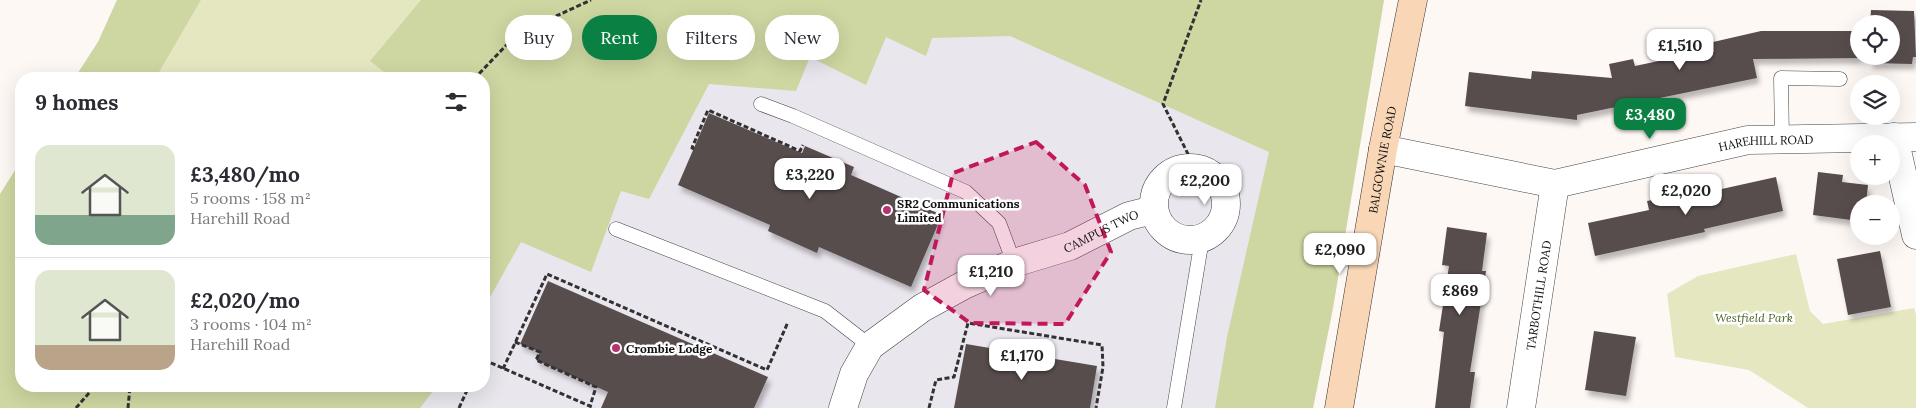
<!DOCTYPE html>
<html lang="en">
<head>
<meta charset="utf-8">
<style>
	:root { --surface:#fff; --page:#f2f2f3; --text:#2b2b33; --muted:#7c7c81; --line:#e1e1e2; --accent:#0b8043 }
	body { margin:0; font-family:Lora,serif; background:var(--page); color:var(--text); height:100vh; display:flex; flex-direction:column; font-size:19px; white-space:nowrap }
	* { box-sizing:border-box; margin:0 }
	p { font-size:16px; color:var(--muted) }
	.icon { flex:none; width:28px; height:28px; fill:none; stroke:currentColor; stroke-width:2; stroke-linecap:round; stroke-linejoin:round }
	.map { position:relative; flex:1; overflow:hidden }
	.side { position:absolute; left:15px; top:72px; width:475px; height:320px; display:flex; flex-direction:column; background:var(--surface); border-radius:20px; box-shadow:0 5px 20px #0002 }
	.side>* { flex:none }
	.guide { position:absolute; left:505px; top:15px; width:475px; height:45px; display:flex; gap:10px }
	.controls { position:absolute; left:1850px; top:15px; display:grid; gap:10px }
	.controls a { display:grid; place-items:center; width:50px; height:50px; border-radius:50%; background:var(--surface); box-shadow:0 5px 20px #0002; font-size:25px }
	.price { position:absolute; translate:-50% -42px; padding:0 11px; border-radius:10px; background:#fff; color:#222; font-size:16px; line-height:32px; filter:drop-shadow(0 1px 2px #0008) }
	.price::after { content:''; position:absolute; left:50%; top:30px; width:15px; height:11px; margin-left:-8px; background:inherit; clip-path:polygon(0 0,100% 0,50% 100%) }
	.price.current { background:var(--accent); color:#fff }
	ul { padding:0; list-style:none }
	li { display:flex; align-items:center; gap:15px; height:125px; padding:0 20px }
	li+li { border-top:1px solid var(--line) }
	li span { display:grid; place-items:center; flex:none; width:140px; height:100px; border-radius:15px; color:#555 }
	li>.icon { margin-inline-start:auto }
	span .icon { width:60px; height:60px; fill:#fffc; stroke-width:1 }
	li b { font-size:21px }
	h2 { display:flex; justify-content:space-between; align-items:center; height:60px; padding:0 20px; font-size:21px }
	.pill { padding:0 18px; border-radius:22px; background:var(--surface); box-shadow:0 5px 20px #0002; font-size:18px; line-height:45px }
	.pill.current { background:var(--accent); color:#fff }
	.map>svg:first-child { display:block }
	.industrial { fill:#eae6ee }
	.green { fill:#e4e7c0 }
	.forest { fill:#ced6a1 }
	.building { fill:#584d4e; filter:url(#shadow) }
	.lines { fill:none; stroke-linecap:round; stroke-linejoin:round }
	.lane-casing { stroke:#434343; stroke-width:15 }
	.street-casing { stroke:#434343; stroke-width:29 }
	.secondary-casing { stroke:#323232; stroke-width:29 }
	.path { stroke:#323232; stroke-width:3; stroke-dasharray:5 2.5; stroke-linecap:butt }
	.lane { stroke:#fff; stroke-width:14 }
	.street { stroke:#fff; stroke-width:28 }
	.secondary { stroke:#f8d6b6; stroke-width:28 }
	.marked { fill:#c2185b; fill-opacity:0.2; stroke:#c2185b; stroke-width:4; stroke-dasharray:10 6; stroke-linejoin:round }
	.poi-dot { fill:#b5336e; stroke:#fff; stroke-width:2 }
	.labels { text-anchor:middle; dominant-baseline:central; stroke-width:5; stroke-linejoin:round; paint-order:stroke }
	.street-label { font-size:12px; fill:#101010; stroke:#fff }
	.poi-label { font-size:12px; font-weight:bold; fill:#101010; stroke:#fff; text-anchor:start }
	.park-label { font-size:12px; font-style:italic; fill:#4b6425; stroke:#fff }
</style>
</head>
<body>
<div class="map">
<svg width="1916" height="408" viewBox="0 0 1916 408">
	<defs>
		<filter id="shadow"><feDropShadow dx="3" dy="5.5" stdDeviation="2.5" flood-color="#0004"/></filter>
	</defs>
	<rect width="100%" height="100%" fill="#fef8f5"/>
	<!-- industrial -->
	<path class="industrial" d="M117 0H1384L1333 308 1313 408H0V194L21 161V386H484V79H74L98 42Z"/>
	<!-- green -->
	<g class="green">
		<path d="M201 0H421L370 61 393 79H155Z"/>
		<path d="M1796 254 1810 311 1823 324 1914 308 1916 315V408H1808L1749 370 1675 357 1667 294 1698 276Z"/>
	</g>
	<!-- forest -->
	<g class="forest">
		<path d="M117 0H201L155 79H74L98 42Z"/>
		<path d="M421 0H1384L1333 308 1313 408H1215L1227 337 1269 152 1010 36 932 38 926 56 886 37 866 85 810 57 796 91 709 84 649 199 621 191 591 272 521 242 484 308V79H393L370 61Z"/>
		<path d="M21 161V386H437L420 408H0V194Z"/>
	</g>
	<!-- building -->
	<g class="building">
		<path d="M1871 10 1914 11 1916 57H1913L1912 64 1870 63V58L1753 59 1757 78 1577 115V120L1465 106 1469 72 1531 79 1532 71 1612 78 1609 64 1633 59 1635 66 1687 55V48L1761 31H1859V56H1891V24H1870Z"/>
		<path d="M709 113 802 153 805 146 854 167 851 175 942 215 911 287 819 247 817 253 768 231 770 225 678 185Z"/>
		<path d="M1818 172 1843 175 1842 182 1868 185 1866 204H1859V221L1813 215Z"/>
		<path d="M1776 177 1783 211 1704 229 1705 232 1595 256 1588 223 1649 210 1647 201 1671 196 1672 200Z"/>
		<path d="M1447 227 1487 233 1482 271H1486L1470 372H1475L1470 408H1435L1444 332 1439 331 1449 266 1442 265Z"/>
		<path d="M1880 251 1891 307 1848 315 1837 259Z"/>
		<path d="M548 281 768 377 754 408H601L608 392 536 360 540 352 520 344Z"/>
		<path d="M1594 331 1636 337 1626 396 1585 390Z"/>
		<path d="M966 344 1097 366 1090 408H954Z"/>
	</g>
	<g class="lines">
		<defs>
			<g id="lane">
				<path d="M761 104 793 116 966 192 999 223 1014 263"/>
				<path d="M1782 139 1781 78 1840 79"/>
				<path d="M616 229 825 311 870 346"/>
				<path d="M1174 408 1202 239"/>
			</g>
			<g id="street">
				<path d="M1894 137 1916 235"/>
				<path id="s1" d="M1383 149 1555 184 1748 140 1916 137"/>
				<circle cx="1190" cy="204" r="36"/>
				<path id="s2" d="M843 408 854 374 870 346 922 308 964 285 1014 263 1070 246 1129 216 1153 210"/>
				<path id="s3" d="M1521 408 1555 184"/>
			</g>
			<g id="secondary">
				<path id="s4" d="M1339 408 1383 149 1413 0"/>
			</g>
		</defs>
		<!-- lane casing -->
		<use href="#lane" class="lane-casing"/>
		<!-- street casing -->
		<use href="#street" class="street-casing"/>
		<!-- secondary casing -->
		<use href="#secondary" class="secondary-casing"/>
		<!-- path -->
		<g class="path">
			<path d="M474 79 517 34 591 0"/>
			<path d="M694 149 692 148 708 110 800 151 803 145"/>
			<path d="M1195 168 1163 104 1201 0"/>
			<path d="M515 342 540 352 536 360 596 387 590 406"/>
			<path d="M484 360 594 408"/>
			<path d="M503 369 547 274 767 370 788 322"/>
			<path d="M76 408 95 386"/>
			<path d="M128 408 130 386"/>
			<path d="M459 408 469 386"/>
			<path d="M929 408 936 380 954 377 968 323 1102 345 1103 367 1096 408"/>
		</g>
		<!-- lane -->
		<use href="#lane" class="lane"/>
		<!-- street -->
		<use href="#street" class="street"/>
		<!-- secondary -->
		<use href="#secondary" class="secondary"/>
	</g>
	<!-- marked area -->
	<path class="marked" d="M1036 142 1085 185 1111 252 1065 324 970 323 924 290 953 173Z"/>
	<!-- markers -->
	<g class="poi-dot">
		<circle cx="887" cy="210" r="5"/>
		<circle cx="616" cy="348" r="5"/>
	</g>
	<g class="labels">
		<!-- street labels -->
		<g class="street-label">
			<text stroke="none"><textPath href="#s1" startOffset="391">HAREHILL ROAD</textPath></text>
			<text stroke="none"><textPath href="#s4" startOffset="252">BALGOWNIE ROAD</textPath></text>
			<text stroke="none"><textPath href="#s2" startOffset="328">CAMPUS TWO</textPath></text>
			<text stroke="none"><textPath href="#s3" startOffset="114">TARBOTHILL ROAD</textPath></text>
		</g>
		<!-- poi labels -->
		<g class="poi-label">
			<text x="897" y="203">SR2 Communications<tspan x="897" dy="14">Limited</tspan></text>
			<text x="626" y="348">Crombie Lodge</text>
		</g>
		<!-- park labels -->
		<g class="park-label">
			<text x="1754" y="317">Westfield Park</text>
		</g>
	</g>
</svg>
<div class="controls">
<a><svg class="icon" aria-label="locate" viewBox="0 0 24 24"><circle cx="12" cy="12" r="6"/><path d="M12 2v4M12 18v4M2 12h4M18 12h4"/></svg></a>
<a><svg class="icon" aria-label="layers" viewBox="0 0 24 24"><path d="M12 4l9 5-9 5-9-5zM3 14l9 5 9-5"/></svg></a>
<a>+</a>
<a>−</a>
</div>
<b class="price" style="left:1680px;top:71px">£1,510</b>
<b class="price current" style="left:1650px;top:140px">£3,480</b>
<b class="price" style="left:810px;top:200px">£3,220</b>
<b class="price" style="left:1205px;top:206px">£2,200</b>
<b class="price" style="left:1686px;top:216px">£2,020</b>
<b class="price" style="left:1340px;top:275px">£2,090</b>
<b class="price" style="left:991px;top:297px">£1,210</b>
<b class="price" style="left:1460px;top:316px">£869</b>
<b class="price" style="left:1022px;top:381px">£1,170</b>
<div class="guide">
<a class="pill">Buy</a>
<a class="pill current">Rent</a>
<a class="pill">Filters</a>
<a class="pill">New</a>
</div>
<section class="side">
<h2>9 homes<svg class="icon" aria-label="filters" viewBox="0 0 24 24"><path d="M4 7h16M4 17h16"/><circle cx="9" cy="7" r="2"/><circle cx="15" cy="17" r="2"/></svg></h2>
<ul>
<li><span style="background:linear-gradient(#dfe7d0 70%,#7fa58c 0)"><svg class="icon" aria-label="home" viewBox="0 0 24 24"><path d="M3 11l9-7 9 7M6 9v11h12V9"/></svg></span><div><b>£3,480/mo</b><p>5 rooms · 158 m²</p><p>Harehill Road</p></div></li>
<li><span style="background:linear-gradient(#dfe7d0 75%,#b9a48a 0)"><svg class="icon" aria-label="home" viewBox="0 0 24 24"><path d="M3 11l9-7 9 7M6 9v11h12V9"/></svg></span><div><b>£2,020/mo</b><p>3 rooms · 104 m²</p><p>Harehill Road</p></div></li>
</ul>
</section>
</div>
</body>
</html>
